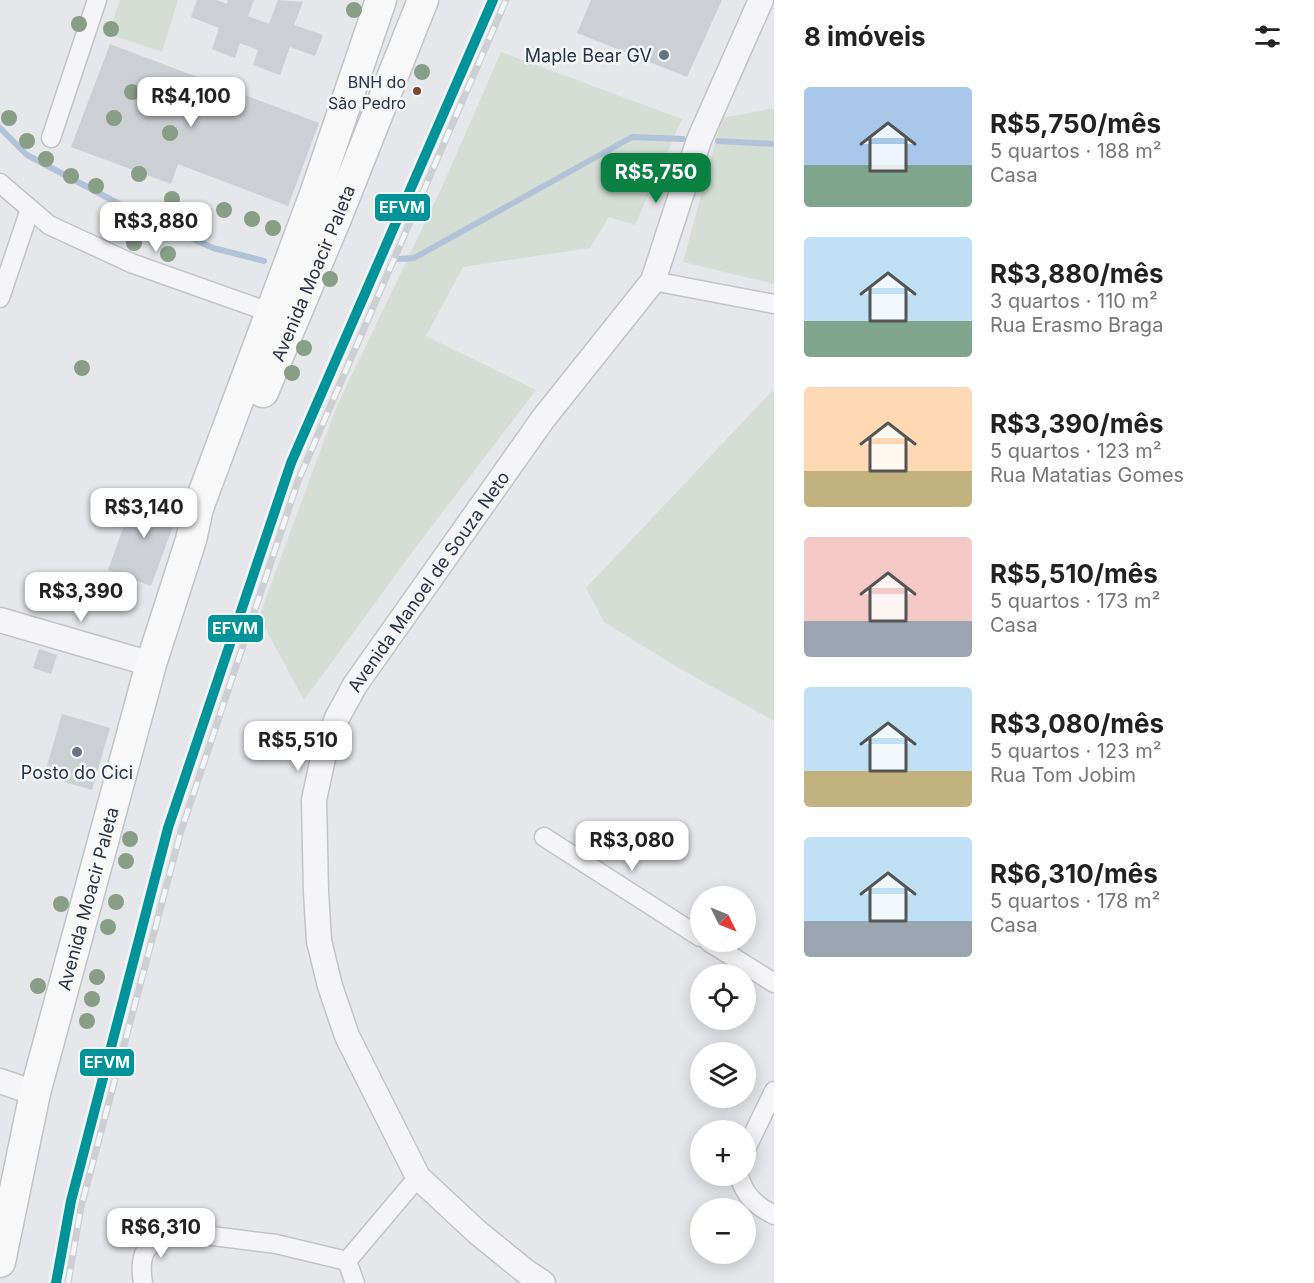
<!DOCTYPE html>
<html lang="pt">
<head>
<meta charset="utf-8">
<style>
	:root { --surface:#fff; --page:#f2f2f2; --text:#222; --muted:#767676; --accent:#0b8043 }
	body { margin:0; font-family:Inter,sans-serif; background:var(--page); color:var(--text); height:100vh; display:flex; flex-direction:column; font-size:22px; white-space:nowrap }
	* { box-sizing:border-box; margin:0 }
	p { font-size:20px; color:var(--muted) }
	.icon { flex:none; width:33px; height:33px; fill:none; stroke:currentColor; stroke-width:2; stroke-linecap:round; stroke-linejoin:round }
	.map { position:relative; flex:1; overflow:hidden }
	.panel { display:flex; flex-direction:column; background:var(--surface); width:540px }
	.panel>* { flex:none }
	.needle { width:39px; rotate:133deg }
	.buttons { position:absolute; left:690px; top:886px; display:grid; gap:12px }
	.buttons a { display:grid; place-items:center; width:66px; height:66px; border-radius:50%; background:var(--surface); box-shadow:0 3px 15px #0003; font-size:30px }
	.price { position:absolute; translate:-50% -51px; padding:0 14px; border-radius:12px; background:#fff; color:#222; font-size:20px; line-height:39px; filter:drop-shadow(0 2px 3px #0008) }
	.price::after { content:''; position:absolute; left:50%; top:36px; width:18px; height:14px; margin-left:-9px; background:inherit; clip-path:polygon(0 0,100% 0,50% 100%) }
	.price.on { background:var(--accent); color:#fff }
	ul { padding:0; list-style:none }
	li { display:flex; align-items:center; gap:18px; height:150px; padding:0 30px }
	li span { display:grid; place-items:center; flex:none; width:168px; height:120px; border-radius:6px; color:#555 }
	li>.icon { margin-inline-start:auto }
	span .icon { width:72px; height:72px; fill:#fffc; stroke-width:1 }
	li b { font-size:26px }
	h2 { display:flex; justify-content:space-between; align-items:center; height:72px; padding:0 30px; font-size:26px }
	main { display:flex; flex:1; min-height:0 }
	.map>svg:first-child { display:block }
	.green { fill:#d5ded5 }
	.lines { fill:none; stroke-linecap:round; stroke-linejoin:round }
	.stream { stroke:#b2c3d7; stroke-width:6 }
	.building { fill:#cccfd3 }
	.minor-casing { stroke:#c2c4c8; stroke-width:21 }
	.tertiary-casing { stroke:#c2c4c8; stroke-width:27 }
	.primary-casing { stroke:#c1c4c8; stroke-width:33 }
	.minor { stroke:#f5f5f7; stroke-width:18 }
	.tertiary { stroke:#f5f5f7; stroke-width:24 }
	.primary { stroke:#f8f8f8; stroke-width:30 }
	.rail-casing { stroke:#cdcfd2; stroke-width:7 }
	.rail { stroke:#f3f6f9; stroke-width:4.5; stroke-dasharray:14; stroke-linecap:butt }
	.rail-1-casing { stroke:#f3f6f9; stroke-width:15 }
	.rail-1 { stroke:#00939a; stroke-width:10 }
	.tree { fill:#899e86 }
	.poi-dot { fill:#6b727f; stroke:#f3f6f9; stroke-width:2 }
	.bus-dot { fill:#7a4b2a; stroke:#f3f6f9; stroke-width:2 }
	.labels { text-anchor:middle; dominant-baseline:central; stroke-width:5; stroke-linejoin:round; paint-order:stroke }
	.bus-label { font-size:16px; fill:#293346; stroke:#f3f6f9; text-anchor:end }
	.poi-label { font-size:18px; fill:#293346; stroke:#f3f6f9; text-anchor:end }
	.street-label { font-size:18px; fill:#293346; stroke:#f3f6f9 }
	.line-badge { stroke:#f3f6f9; stroke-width:2 }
	.badge-label { font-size:16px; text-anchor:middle; font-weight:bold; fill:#fff }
</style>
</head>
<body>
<main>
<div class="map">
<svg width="774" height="1283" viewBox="0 0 774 1283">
	<rect width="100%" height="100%" fill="#e5e7ea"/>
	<!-- green -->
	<g class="green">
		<path d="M120 0H178L162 52 108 34Z"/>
		<path d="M501 52 682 119 635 225 609 217 590 248 463 267 426 336 536 390 416 547 304 700 259 617 336 408 442 187Z"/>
		<path d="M774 108V284L683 262 722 118Z"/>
		<path d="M774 389V721L677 667 604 622 586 588Z"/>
	</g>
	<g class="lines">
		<!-- stream -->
		<g class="stream">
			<path d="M0 128 27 155 144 217 213 248 264 261"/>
			<path d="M718 141 774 144"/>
			<path d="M399 259 414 258 632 137 683 139"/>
		</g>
	</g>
	<!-- building -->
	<g class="building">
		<path d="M197 0H216L227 4 228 0H254L248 16 269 24 278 0 303 2 294 25 323 35 315 56 290 47 280 75 253 65 258 50 240 43 235 58 212 49 219 28 191 17Z"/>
		<path d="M591 0H722L687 77 577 33Z"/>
		<path d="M110 44 319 123 288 206 178 164 171 184 71 147Z"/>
		<path d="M136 492 180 507 151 586 108 570Z"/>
		<path d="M39 649 57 655 51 674 33 668Z"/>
		<path d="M62 714 110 728 92 790 44 776Z"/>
	</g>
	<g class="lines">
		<defs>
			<g id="minor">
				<path d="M51 138 97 0"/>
				<path d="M0 183 49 225 131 263 272 313"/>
				<path d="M653 281 774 304"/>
				<path d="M0 298 30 209"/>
				<path d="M544 837 700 937"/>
				<path d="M709 942 774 983"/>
				<path d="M746 1149 774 1091"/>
				<path d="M739 1176C745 1196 755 1205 774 1215"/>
				<path d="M347 1261 355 1283"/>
				<path d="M143 1283C138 1254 146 1241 173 1231L276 1244 347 1261 418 1177"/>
			</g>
			<g id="tertiary">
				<path d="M0 620 151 664"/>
				<path d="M0 1081 35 1093"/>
				<path id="s1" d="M543 1283 525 1271 477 1232 418 1177 347 1036 330 986 319 941 316 892 314 800 323 758 337 718 355 685 543 419 653 281 699 140 761 0"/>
			</g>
			<g id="primary">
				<path id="s2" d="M263 392 337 216 423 0"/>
				<path id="s3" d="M0 1262 35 1093 151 664 191 540 198 508 315 194 381 0"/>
			</g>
		</defs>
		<!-- minor casing -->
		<use href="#minor" class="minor-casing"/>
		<!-- tertiary casing -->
		<use href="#tertiary" class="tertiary-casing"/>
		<!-- primary casing -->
		<use href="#primary" class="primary-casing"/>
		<!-- minor -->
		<use href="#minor" class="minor"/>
		<!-- tertiary -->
		<use href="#tertiary" class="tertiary"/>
		<!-- primary -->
		<use href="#primary" class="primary"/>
		<defs>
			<path id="rail" d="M68 1283 81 1207 181 831 298 481 506 0"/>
		</defs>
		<!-- rail casing -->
		<use href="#rail" class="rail-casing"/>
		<!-- rail -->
		<use href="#rail" class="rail"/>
		<defs>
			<path id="rail-1" d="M56 1283 71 1201 168 828 291 463 493 0"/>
		</defs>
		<!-- rail-1 casing -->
		<use href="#rail-1" class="rail-1-casing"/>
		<!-- rail-1 -->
		<use href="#rail-1" class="rail-1"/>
	</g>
	<!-- trees -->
	<g class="tree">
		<circle cx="354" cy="10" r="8"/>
		<circle cx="79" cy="24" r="8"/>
		<circle cx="111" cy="29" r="8"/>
		<circle cx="422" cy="72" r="8"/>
		<circle cx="132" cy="92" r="8"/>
		<circle cx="9" cy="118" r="8"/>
		<circle cx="114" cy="118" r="8"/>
		<circle cx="170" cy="133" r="8"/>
		<circle cx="27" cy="141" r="8"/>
		<circle cx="46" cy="159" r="8"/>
		<circle cx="139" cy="174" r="8"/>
		<circle cx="71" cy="176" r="8"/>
		<circle cx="96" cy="186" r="8"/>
		<circle cx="172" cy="199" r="8"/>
		<circle cx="224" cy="210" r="8"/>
		<circle cx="252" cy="219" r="8"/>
		<circle cx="273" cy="228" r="8"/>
		<circle cx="134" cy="243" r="8"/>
		<circle cx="168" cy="254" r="8"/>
		<circle cx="330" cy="279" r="8"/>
		<circle cx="304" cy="348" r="8"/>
		<circle cx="82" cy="368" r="8"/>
		<circle cx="292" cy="373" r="8"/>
		<circle cx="130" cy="839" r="8"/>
		<circle cx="126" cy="861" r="8"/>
		<circle cx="116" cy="902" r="8"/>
		<circle cx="61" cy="904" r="8"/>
		<circle cx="108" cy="927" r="8"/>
		<circle cx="97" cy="977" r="8"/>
		<circle cx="38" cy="986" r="8"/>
		<circle cx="92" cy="999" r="8"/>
		<circle cx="87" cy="1021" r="8"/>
	</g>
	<!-- markers -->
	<g class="poi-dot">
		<circle cx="664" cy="55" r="6"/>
		<circle cx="77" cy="752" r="6"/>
	</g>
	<circle class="bus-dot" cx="417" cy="91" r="5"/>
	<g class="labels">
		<!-- bus labels -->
		<g class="bus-label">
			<text x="406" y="82">BNH do<tspan x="406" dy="21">São Pedro</tspan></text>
		</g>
		<!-- poi labels -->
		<g class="poi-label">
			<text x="652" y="55">Maple Bear GV</text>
			<text x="77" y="772" text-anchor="middle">Posto do Cici</text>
		</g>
		<!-- street labels -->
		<g class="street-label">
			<text stroke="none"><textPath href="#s2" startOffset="129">Avenida Moacir Paleta</textPath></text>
			<text stroke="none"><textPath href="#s1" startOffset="812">Avenida Manoel de Souza Neto</textPath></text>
			<text stroke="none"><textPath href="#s3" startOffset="374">Avenida Moacir Paleta</textPath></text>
		</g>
	</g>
	<g class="line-badge">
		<rect x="374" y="193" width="57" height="29" rx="6" fill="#00939a"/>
		<rect x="207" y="614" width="57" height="29" rx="6" fill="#00939a"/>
		<rect x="79" y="1048" width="56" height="29" rx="6" fill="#00939a"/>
	</g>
	<g class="badge-label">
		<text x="402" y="213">EFVM</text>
		<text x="235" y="634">EFVM</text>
		<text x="107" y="1068">EFVM</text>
	</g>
</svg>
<div class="buttons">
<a><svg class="needle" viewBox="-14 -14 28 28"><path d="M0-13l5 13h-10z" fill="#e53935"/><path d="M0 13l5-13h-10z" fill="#767676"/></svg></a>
<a><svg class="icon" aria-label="locate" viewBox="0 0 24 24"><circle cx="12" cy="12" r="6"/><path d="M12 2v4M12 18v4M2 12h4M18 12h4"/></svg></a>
<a><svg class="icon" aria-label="layers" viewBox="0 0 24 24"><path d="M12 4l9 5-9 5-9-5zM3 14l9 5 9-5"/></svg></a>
<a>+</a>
<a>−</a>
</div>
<b class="price" style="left:191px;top:128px">R$4,100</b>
<b class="price on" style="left:656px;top:204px">R$5,750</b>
<b class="price" style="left:156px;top:253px">R$3,880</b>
<b class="price" style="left:144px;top:539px">R$3,140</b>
<b class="price" style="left:81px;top:623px">R$3,390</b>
<b class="price" style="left:298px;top:772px">R$5,510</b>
<b class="price" style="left:632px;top:872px">R$3,080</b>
<b class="price" style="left:161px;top:1259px">R$6,310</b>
</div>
<section class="panel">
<h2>8 imóveis<svg class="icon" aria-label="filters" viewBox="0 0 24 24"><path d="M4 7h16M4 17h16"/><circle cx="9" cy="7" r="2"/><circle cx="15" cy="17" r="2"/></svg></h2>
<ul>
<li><span style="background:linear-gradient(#a9c7e8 65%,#7fa58c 0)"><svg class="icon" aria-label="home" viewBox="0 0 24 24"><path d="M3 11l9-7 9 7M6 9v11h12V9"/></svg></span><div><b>R$5,750/mês</b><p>5 quartos · 188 m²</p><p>Casa</p></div></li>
<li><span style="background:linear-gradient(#bfe0f5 70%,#7fa58c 0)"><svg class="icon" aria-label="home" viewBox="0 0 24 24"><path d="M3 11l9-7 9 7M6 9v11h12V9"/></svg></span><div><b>R$3,880/mês</b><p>3 quartos · 110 m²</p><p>Rua Erasmo Braga</p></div></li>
<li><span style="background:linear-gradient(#ffd9b3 70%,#c2b280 0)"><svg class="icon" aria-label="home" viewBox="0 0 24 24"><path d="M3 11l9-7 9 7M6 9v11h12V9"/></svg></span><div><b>R$3,390/mês</b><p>5 quartos · 123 m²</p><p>Rua Matatias Gomes</p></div></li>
<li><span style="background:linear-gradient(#f6c9c9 70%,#9aa5b1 0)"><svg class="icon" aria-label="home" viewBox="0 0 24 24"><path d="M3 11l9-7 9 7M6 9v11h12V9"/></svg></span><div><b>R$5,510/mês</b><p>5 quartos · 173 m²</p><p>Casa</p></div></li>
<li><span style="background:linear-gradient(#bfe0f5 70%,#c2b280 0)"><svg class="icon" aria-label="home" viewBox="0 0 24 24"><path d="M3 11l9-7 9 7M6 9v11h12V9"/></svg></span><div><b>R$3,080/mês</b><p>5 quartos · 123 m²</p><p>Rua Tom Jobim</p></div></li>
<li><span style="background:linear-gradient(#bfe0f5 70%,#9aa5b1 0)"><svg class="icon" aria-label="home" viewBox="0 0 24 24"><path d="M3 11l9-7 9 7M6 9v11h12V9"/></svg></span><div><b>R$6,310/mês</b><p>5 quartos · 178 m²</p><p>Casa</p></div></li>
</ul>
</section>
</main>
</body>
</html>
